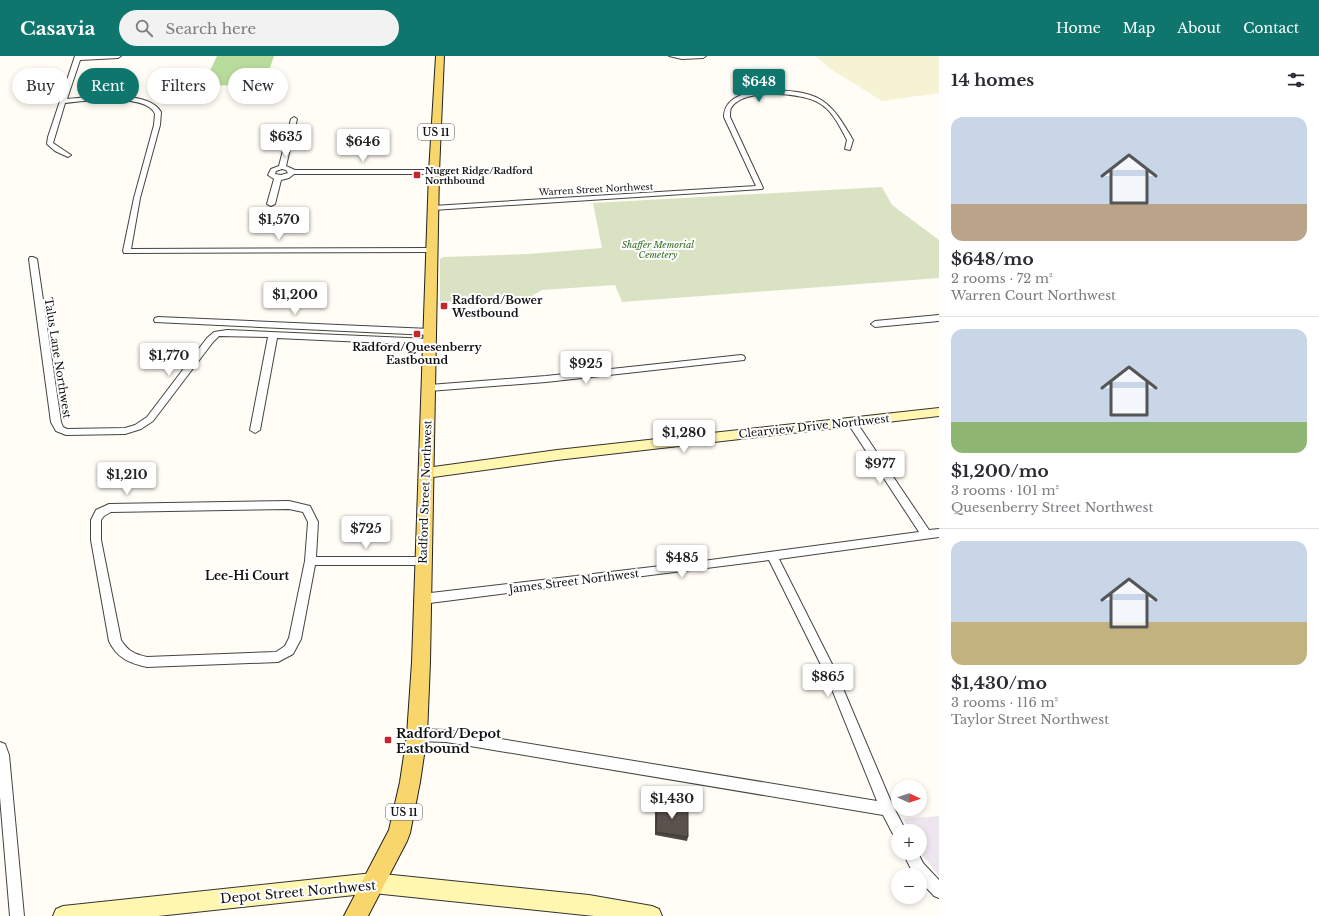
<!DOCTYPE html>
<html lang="en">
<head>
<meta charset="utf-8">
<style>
	:root { --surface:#fff; --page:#f2f2f3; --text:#2b2b33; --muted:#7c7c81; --line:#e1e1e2; --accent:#0f766e }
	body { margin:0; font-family:"Libre Baskerville",serif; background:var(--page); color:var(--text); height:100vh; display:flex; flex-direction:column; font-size:15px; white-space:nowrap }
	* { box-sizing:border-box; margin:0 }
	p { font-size:13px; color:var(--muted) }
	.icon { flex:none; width:22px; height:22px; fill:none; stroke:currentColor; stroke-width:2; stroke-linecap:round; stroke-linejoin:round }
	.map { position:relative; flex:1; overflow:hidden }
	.panel { display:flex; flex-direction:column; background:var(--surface); width:380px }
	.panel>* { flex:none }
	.banner { position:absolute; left:12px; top:12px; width:380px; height:36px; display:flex; gap:8px }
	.needle { width:26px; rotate:93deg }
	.fabs { position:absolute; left:891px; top:724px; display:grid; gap:8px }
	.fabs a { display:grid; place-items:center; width:36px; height:36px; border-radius:50%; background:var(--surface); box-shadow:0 2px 6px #0003; font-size:20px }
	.price { position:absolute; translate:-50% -34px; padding:0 9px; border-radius:4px; background:#fff; color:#222; font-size:13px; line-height:26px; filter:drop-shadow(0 1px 2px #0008) }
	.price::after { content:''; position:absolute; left:50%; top:24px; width:12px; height:9px; margin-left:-6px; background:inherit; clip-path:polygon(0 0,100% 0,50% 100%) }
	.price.selected { background:var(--accent); color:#fff }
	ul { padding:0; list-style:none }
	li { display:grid; align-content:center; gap:8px; height:212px; padding:0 12px }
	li+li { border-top:1px solid var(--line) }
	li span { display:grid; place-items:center; height:124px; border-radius:12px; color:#555 }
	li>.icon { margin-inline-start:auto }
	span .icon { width:72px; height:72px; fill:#fffc; stroke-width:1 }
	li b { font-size:17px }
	h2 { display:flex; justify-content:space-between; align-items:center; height:48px; padding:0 12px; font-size:17px }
	.tag { padding:0 14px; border-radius:18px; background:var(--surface); box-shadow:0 2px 6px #0003; font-size:14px; line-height:36px }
	.tag.selected { background:var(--accent); color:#fff }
	header { display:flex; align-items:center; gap:24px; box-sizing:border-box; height:56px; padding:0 20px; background:var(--accent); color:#fff }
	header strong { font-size:19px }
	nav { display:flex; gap:22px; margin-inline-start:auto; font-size:14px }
	.search { width:280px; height:36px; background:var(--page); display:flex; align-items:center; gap:10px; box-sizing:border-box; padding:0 14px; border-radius:22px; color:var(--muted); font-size:15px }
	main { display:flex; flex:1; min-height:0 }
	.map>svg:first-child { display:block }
	.industrial { fill:#eee6ef }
	.farmland { fill:#f6f3d4 }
	.forest { fill:#b9dc9c }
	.cemetery { fill:#d9e3c4 }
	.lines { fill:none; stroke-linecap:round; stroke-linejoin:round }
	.street-casing { stroke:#444; stroke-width:2 }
	.secondary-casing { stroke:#333; stroke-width:2 }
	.primary-casing { stroke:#222; stroke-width:2 }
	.street { fill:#fff; fill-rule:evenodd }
	.secondary { fill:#fff6b0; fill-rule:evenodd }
	.primary { fill:#f9d66b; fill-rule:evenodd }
	.wall { fill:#4d4742 }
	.building { fill:#5a524d; stroke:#3f3936 }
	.poi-dot { fill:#c4262e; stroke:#fff; stroke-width:1.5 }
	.labels { text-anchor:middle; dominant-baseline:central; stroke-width:4; stroke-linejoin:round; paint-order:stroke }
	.far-poi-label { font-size:9px; font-weight:bold; fill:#111; stroke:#fff; text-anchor:start }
	.far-street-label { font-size:9px; fill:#111; stroke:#fff }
	.far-park-label { font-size:9px; font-style:italic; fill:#2f6b1f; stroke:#fff }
	.shield { fill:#fff; stroke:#585858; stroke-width:1 }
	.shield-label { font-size:10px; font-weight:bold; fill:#111 }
	.poi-label { font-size:11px; font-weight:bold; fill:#111; stroke:#fff; text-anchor:start }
	.street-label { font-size:11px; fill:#111; stroke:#fff }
	.neighbourhood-label { font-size:12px; font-weight:bold; fill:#111; stroke:#fff }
	.near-poi-label { font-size:13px; font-weight:bold; fill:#111; stroke:#fff; text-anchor:start }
	.near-street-label { font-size:13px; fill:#111; stroke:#fff }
</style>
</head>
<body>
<header>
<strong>Casavia</strong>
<div class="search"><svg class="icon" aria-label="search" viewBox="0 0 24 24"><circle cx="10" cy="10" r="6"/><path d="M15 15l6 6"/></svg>Search here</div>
<nav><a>Home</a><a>Map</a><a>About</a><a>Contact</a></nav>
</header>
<main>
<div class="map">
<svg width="939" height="860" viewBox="0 0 939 860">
	<rect width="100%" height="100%" fill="#fffdf5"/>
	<!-- industrial -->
	<path class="industrial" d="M939 760V820L920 796V775H909L903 763Z"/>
	<!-- farmland -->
	<path class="farmland" d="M816 0H939V37L882 45 829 12Z"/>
	<!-- forest -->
	<path class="forest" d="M217 0H274L264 29 180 30 184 22 207 21Z"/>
	<!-- cemetery -->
	<path class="cemetery" d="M882 131 892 149 939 184V222L622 246 615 229 542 234 530 241 440 246V203L443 201 528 198 602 192 593 147Z"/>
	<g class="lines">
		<defs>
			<g id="street">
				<path d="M75 0H121L118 2 80 4 67 43C89 41 148 33 161 56L160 69 140 142 131 193 432 192 436 194 432 196 124 197 123 195 134 142 154 69 155 58C147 37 84 45 65 47L53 87 71 99 68 101 55 95 47 88 48 81Z"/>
				<path d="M669 0H706L703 2 682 3Z"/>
				<path d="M774 34C821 36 830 44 853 84L850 94 845 93 847 84C840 71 833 55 819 47 803 37 742 31 731 52 730 54 730 58 730 61L763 132 762 133 433 154 429 152 433 150 756 130 724 61C724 37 755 35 774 34Z"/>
				<path d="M294 61 297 63 286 110 295 114H434L437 116 434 118H294L289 122 281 124 275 148 271 150 267 148 274 123 268 119 271 113 279 110 291 63ZM282 113 286 114 288 117 281 119 275 118 276 115Z"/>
				<path d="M30 201H33L37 203 61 366 63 371 67 373 125 372 135 369 147 361 207 282 214 276 227 274 430 283 434 286 430 289 277 282 260 374 255 377 250 374 268 281 219 280 213 286 153 365 141 373 125 378 66 379 56 375 51 366 29 203Z"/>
				<path d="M939 259V265L875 271 871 268 875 265Z"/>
				<path d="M158 261 430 273 434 276 430 279 155 266 154 264 155 262Z"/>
				<path d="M741 299 744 300 745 302 744 304 546 326 429 335 425 332 429 329 546 320Z"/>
				<path d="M852 363 855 364 929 474 939 473V481L779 503 836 616 892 748 906 775H898V781L894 780 883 759 446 686 417 685 413 683 411 679 413 675 417 673 446 674 877 745 827 621 769 504 422 548 418 546 416 543 418 540 422 538 703 505 919 476 847 366Z"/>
				<path d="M289 445 310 450 318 466 316 501H423L427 502 428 505 427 508 423 509H315L301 583 293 598 278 606 147 611C129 607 117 602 109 585L91 484V464L96 454 109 448ZM289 453 303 456 308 466 305 505 289 582 285 590 276 596 147 601C134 598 128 595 121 584L101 484V464L104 460 111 456Z"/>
				<path d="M0 686 5 688 9 699 24 860H10L0 741Z"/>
				<path d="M903 797H918L923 807 939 824V842L934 840 920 825V819H915L913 817Z"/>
			</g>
			<g id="secondary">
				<path d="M939 352V360L557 404 426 422 421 421 419 417 421 413 426 412 557 394Z"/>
				<path d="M373 817 589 839 652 850 659 853 662 860H594L373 837 158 860H53L56 853 63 850Z"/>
			</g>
			<path id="primary" d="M436 0H444L439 116 430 606 427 679 420 726 410 777 407 785 368 860H344L389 774 400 726 407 679 412 606 429 116Z"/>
		</defs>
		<!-- street casing -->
		<use href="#street" class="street-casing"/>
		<!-- secondary casing -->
		<use href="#secondary" class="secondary-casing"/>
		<!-- primary casing -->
		<use href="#primary" class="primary-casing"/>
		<!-- street -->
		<use href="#street" class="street"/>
		<!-- secondary -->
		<use href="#secondary" class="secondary"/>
		<!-- primary -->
		<use href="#primary" class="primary"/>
	</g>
	<!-- wall -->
	<path class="wall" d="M657 747 688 781 687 785 655 779V751Z"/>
	<!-- building -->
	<path class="building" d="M657 747 688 752V781L656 776Z"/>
	<!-- markers -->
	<g class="poi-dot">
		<rect x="413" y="115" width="8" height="8" rx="2"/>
		<rect x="440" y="246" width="8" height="8" rx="2"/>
		<rect x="413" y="274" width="8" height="8" rx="2"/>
		<rect x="384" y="680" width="8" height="8" rx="2"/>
	</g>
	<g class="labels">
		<!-- far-poi labels -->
		<g class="far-poi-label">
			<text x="425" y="114">Nugget Ridge/Radford<tspan x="425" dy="10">Northbound</tspan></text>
		</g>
		<!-- far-street labels -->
		<g class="far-street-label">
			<text transform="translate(596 133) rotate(-3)">Warren Street Northwest</text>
		</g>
		<!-- far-park labels -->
		<g class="far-park-label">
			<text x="658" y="188">Shaffer Memorial<tspan x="658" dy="10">Cemetery</tspan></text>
		</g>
		<!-- shield labels -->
		<g class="shield">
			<rect x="418" y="68" width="36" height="16" rx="3"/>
			<rect x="386" y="748" width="36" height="16" rx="3"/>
		</g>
		<g class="shield-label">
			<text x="436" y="76">US 11</text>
			<text x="404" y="756">US 11</text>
		</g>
		<!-- poi labels -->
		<g class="poi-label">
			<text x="452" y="244">Radford/Bower<tspan x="452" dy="13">Westbound</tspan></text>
			<text x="417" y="291" text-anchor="middle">Radford/Quesenberry<tspan x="417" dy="13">Eastbound</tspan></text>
		</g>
		<!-- street labels -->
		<g class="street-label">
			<text transform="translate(58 302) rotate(81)">Talus Lane Northwest</text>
			<text transform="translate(814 370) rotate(-6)">Clearview Drive Northwest</text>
			<text transform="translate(425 436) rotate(-88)">Radford Street Northwest</text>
			<text transform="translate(574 525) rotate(-7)">James Street Northwest</text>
		</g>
		<!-- neighbourhood labels -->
		<g class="neighbourhood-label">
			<text x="247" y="519">Lee-Hi Court</text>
		</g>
		<!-- near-poi labels -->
		<g class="near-poi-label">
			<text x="396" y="677">Radford/Depot<tspan x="396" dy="15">Eastbound</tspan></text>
		</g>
		<!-- near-street labels -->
		<g class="near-street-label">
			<text transform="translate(298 836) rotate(-5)">Depot Street Northwest</text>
		</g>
	</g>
</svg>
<div class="fabs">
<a><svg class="needle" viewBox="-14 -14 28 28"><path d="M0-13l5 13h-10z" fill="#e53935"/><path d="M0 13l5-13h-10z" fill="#7c7c81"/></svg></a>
<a>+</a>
<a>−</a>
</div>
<b class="price selected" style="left:759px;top:47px">$648</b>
<b class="price" style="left:286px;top:102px">$635</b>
<b class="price" style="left:363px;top:107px">$646</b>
<b class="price" style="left:279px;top:185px">$1,570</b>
<b class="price" style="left:295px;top:260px">$1,200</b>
<b class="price" style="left:169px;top:321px">$1,770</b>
<b class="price" style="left:586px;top:329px">$925</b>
<b class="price" style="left:684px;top:398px">$1,280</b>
<b class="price" style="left:880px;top:429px">$977</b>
<b class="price" style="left:127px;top:440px">$1,210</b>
<b class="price" style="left:366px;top:494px">$725</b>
<b class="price" style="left:682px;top:523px">$485</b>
<b class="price" style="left:828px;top:642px">$865</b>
<b class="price" style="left:672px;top:764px">$1,430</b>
<div class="banner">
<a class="tag">Buy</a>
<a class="tag selected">Rent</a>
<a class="tag">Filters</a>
<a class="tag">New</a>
</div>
</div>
<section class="panel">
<h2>14 homes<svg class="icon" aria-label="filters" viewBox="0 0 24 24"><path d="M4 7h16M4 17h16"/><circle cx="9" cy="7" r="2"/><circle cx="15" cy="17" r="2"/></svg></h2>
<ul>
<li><span style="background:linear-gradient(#c9d6e8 70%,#b9a48a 0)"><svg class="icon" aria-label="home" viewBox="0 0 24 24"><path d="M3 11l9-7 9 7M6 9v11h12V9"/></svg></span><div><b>$648/mo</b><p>2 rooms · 72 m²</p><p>Warren Court Northwest</p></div></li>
<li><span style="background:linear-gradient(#c9d6e8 75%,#8fb573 0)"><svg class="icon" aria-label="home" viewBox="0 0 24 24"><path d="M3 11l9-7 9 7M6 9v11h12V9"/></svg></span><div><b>$1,200/mo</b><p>3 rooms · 101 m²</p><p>Quesenberry Street Northwest</p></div></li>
<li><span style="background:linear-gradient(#c9d6e8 65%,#c2b280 0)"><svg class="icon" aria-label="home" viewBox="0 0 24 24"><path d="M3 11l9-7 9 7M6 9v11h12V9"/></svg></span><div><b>$1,430/mo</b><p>3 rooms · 116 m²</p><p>Taylor Street Northwest</p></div></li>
</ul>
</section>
</main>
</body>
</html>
